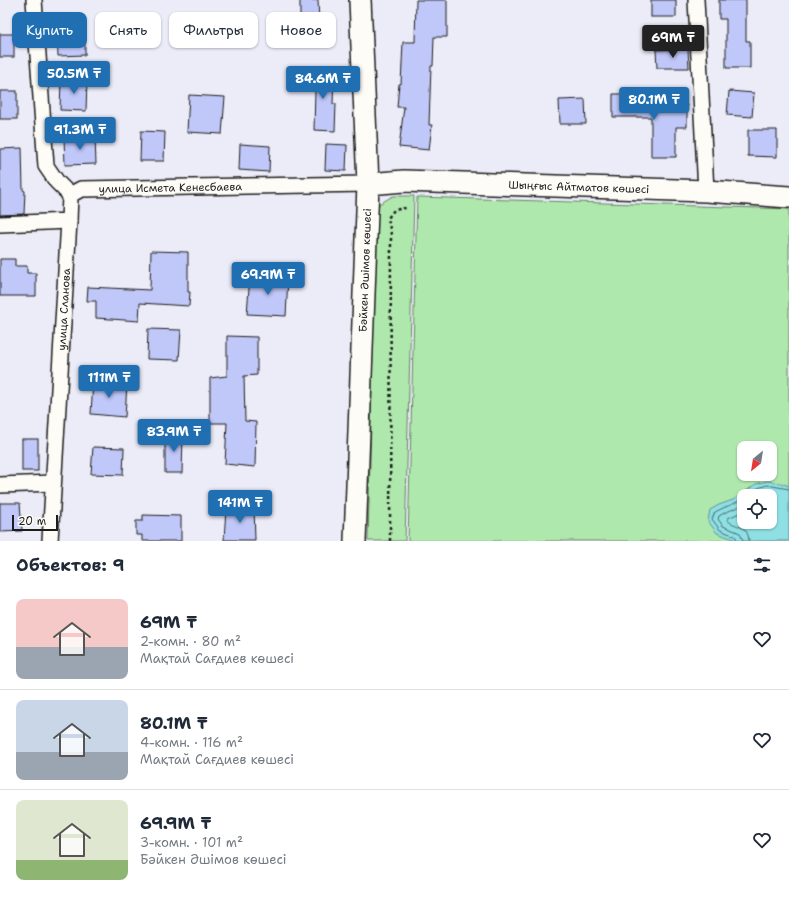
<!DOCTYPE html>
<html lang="ru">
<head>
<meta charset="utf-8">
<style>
	:root { --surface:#fff; --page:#f6f6f7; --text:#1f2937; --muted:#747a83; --line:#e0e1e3; --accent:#1f6fb2 }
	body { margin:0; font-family:"Shantell Sans",sans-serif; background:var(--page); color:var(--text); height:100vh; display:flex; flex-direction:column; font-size:15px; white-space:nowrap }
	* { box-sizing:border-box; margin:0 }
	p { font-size:13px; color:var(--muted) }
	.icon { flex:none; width:22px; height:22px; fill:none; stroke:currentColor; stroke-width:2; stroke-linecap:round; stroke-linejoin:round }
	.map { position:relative; height:541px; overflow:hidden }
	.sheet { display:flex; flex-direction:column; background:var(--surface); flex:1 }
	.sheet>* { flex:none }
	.banner { position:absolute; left:12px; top:12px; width:400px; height:36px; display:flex; gap:8px }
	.needle { width:26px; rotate:210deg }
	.fabs { position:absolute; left:737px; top:441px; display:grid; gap:8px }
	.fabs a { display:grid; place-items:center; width:40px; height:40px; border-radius:8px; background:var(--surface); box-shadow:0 1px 3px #0004; font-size:20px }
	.scale { position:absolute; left:12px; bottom:10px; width:46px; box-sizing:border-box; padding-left:4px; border:2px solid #1c1c1c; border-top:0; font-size:11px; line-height:14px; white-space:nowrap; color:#1c1c1c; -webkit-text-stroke:3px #fdfcf7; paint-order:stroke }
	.price { position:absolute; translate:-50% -34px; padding:0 9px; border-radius:4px; background:var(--accent); color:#fff; font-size:13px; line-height:26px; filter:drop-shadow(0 1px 2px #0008) }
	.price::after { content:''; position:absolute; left:50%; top:24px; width:12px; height:9px; margin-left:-6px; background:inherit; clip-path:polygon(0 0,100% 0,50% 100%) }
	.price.on { background:#222; color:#fff }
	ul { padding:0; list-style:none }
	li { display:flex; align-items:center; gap:12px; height:100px; padding:0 16px }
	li+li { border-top:1px solid var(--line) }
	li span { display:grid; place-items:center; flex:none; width:112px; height:80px; border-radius:8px; color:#555 }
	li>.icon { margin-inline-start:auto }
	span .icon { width:48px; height:48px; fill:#fffc; stroke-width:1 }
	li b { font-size:17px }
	h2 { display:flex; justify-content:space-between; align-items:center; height:48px; padding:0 16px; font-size:17px }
	.pill { padding:0 14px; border-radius:8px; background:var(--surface); box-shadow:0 1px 3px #0004; font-size:14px; line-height:36px }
	.pill.on { background:var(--accent); color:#fff }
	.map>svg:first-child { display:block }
	.green { fill:#afe8ac; stroke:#668264; fill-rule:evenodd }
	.water { fill:#8ee0e4; stroke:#609294; fill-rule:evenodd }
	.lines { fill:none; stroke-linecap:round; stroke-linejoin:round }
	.shore { stroke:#4a6a6c; stroke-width:1 }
	.building { fill:#c0c8f9; stroke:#1c1c1c }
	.street-casing { stroke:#1c1c1c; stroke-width:18 }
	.secondary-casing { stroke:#1c1c1c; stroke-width:24 }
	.path { stroke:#1c1c1c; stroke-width:2.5; stroke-dasharray:3 3; stroke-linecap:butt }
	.street { stroke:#fdfcf7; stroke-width:15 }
	.secondary { stroke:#fdfcf7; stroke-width:21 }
	.labels { text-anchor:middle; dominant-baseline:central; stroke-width:4; stroke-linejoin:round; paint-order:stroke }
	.street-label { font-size:11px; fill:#1c1c1c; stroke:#fdfcf7 }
</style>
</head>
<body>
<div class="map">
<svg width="789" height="541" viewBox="0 0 789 541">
	<rect width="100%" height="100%" fill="#ebecf8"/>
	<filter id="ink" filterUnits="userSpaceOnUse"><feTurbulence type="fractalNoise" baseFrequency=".025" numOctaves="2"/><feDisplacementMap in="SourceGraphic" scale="8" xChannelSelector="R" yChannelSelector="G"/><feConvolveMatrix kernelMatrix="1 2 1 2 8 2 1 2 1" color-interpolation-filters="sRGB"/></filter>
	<g filter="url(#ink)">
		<!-- green -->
		<g class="green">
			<path d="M393 196H414L405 541H368L376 226 379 204Z"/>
			<path d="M417 197 789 209V541H408ZM744 448H770V474H744ZM744 496H770V522H744Z"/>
		</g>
		<!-- water -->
		<path class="water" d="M767 481 781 483 789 486V541H739L717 533 708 521 710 510 719 505 733 500 756 484ZM744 496H770V522H744Z"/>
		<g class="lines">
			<!-- shore -->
			<g class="shore">
				<path d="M747 496 758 488 767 485 789 489"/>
				<path d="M744 511 728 518 727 520C736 528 748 524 749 541"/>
				<path d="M738 541 735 536 720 530 712 519 715 512C724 507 735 504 744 498"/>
				<path d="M743 541 740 533 723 526 718 519 719 516C726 511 736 509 744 504"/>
			</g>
		</g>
		<!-- building -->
		<g class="building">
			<path d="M300 0H318L320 43 297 44 296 21H300Z"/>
			<path d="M416 0H447V37H434L433 66H431L429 125H432L429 150 399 147 404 107H397L399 84H401L403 42H415Z"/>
			<rect x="651" y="0" width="25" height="17"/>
			<path d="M719 0H746V41H750V68H726V19H719Z"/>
			<path d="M229 15 230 41 203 42 202 16Z"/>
			<path d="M85 27V55L58 56 57 28Z"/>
			<rect x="0" y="34" width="14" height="23"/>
			<path d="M688 49 689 68H657L656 50Z"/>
			<path d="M309 71 334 72 333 104H336L335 131 314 130 315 89H308Z"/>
			<path d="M61 79 87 80 86 111 60 110Z"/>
			<rect x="0" y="91" width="17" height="28"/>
			<path d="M729 91 754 93 752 117 727 115Z"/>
			<path d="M613 94H644V105H687V127H676V157H651V117H613Z"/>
			<path d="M189 95 225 97 222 134 187 132Z"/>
			<path d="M585 99 586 124H560L559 100Z"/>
			<path d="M748 130H777V157L748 156Z"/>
			<path d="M141 131 165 132 164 161H140Z"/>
			<path d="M95 137 96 164 65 165 64 138Z"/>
			<path d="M240 144 270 146 269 172 239 170Z"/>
			<path d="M326 144 347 145 346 171 325 170Z"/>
			<path d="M22 148 23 190 25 191 24 214 0 215V149Z"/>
			<path d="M151 251 188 252V292H190L189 306 140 303 139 321 96 318V301H87L88 287 150 290Z"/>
			<path d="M0 259H15V266H27V273H36V296H0Z"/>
			<path d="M250 275 288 278 286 316 247 314Z"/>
			<path d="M148 329 181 330 179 360 147 359Z"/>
			<path d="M227 336 257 337V375L244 376 245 421 256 422 255 467 225 464 227 423H210V378L227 376Z"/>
			<path d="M93 381 127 383 125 417 91 414Z"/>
			<path d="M165 434H183L182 473H165Z"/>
			<rect x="22" y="439" width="16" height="32"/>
			<path d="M93 447 124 448 123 475 91 474Z"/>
			<path d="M0 503H20L22 531 0 532Z"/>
			<path d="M254 507 255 540H224L226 508Z"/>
			<path d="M143 515 181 516V541H142V535H136V521H143Z"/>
		</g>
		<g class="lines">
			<defs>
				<g id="street">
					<path d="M34 0 46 166 57 182 70 195"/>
					<path d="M696 0 706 191"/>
					<path id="s1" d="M0 224 69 221 70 195 81 189 368 184"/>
					<path d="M0 485 53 483"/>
					<path id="s2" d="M50 541 69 221"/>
				</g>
				<g id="secondary">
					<path id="s3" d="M368 184 404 181 706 191 789 197"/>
					<path id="s4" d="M355 541 368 184 360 0"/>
				</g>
			</defs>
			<!-- street casing -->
			<use href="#street" class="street-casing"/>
			<!-- secondary casing -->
			<use href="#secondary" class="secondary-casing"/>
			<!-- path -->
			<path class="path" d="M390 541 391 234 388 218 394 210 406 208"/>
			<!-- street -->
			<use href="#street" class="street"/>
			<!-- secondary -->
			<use href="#secondary" class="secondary"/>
		</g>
	</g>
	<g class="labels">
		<!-- street labels -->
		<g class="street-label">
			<text stroke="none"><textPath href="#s3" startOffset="211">Шыңғыс Айтматов көшесі</textPath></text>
			<text stroke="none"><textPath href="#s1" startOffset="197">улица Исмета Кенесбаева</textPath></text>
			<text stroke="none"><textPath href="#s4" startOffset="271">Бәйкен Әшімов көшесі</textPath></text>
			<text stroke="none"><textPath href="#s2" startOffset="232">улица Сланова</textPath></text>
		</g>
	</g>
</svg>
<div class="fabs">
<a><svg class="needle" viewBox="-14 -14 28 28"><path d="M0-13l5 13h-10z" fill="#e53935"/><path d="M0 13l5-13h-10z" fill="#747a83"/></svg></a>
<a><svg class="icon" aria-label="locate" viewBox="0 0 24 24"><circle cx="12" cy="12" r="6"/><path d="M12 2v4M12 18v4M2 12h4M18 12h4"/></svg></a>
</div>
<div class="scale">20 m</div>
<b class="price on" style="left:673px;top:59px">69M ₸</b>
<b class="price" style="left:74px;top:95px">50.5M ₸</b>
<b class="price" style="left:323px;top:100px">84.6M ₸</b>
<b class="price" style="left:654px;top:121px">80.1M ₸</b>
<b class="price" style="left:80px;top:151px">91.3M ₸</b>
<b class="price" style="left:268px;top:296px">69.9M ₸</b>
<b class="price" style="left:109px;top:399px">111M ₸</b>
<b class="price" style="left:174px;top:453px">83.9M ₸</b>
<b class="price" style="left:240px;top:524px">141M ₸</b>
<div class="banner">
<a class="pill on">Купить</a>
<a class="pill">Снять</a>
<a class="pill">Фильтры</a>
<a class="pill">Новое</a>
</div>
</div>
<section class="sheet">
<h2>Объектов: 9<svg class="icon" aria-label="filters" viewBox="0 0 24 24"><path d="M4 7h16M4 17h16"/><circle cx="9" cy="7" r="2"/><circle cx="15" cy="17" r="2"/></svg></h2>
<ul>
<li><span style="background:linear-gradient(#f6c9c9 60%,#9aa5b1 0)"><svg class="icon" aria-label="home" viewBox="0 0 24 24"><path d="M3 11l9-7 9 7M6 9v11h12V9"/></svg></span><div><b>69M ₸</b><p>2-комн. · 80 m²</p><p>Мақтай Сағдиев көшесі</p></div><svg class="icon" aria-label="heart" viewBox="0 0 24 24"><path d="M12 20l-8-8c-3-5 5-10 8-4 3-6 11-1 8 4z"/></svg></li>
<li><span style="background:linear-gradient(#c9d6e8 65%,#9aa5b1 0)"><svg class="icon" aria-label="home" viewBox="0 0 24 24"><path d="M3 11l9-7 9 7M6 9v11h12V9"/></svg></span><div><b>80.1M ₸</b><p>4-комн. · 116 m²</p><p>Мақтай Сағдиев көшесі</p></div><svg class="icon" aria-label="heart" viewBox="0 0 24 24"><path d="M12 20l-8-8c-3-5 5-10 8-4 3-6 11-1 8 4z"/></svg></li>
<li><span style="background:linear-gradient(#dfe7d0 75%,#8fb573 0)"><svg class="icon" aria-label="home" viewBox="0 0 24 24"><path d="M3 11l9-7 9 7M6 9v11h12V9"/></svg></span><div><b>69.9M ₸</b><p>3-комн. · 101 m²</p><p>Бәйкен Әшімов көшесі</p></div><svg class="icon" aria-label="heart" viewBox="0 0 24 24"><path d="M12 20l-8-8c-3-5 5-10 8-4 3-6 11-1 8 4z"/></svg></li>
</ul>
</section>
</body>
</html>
